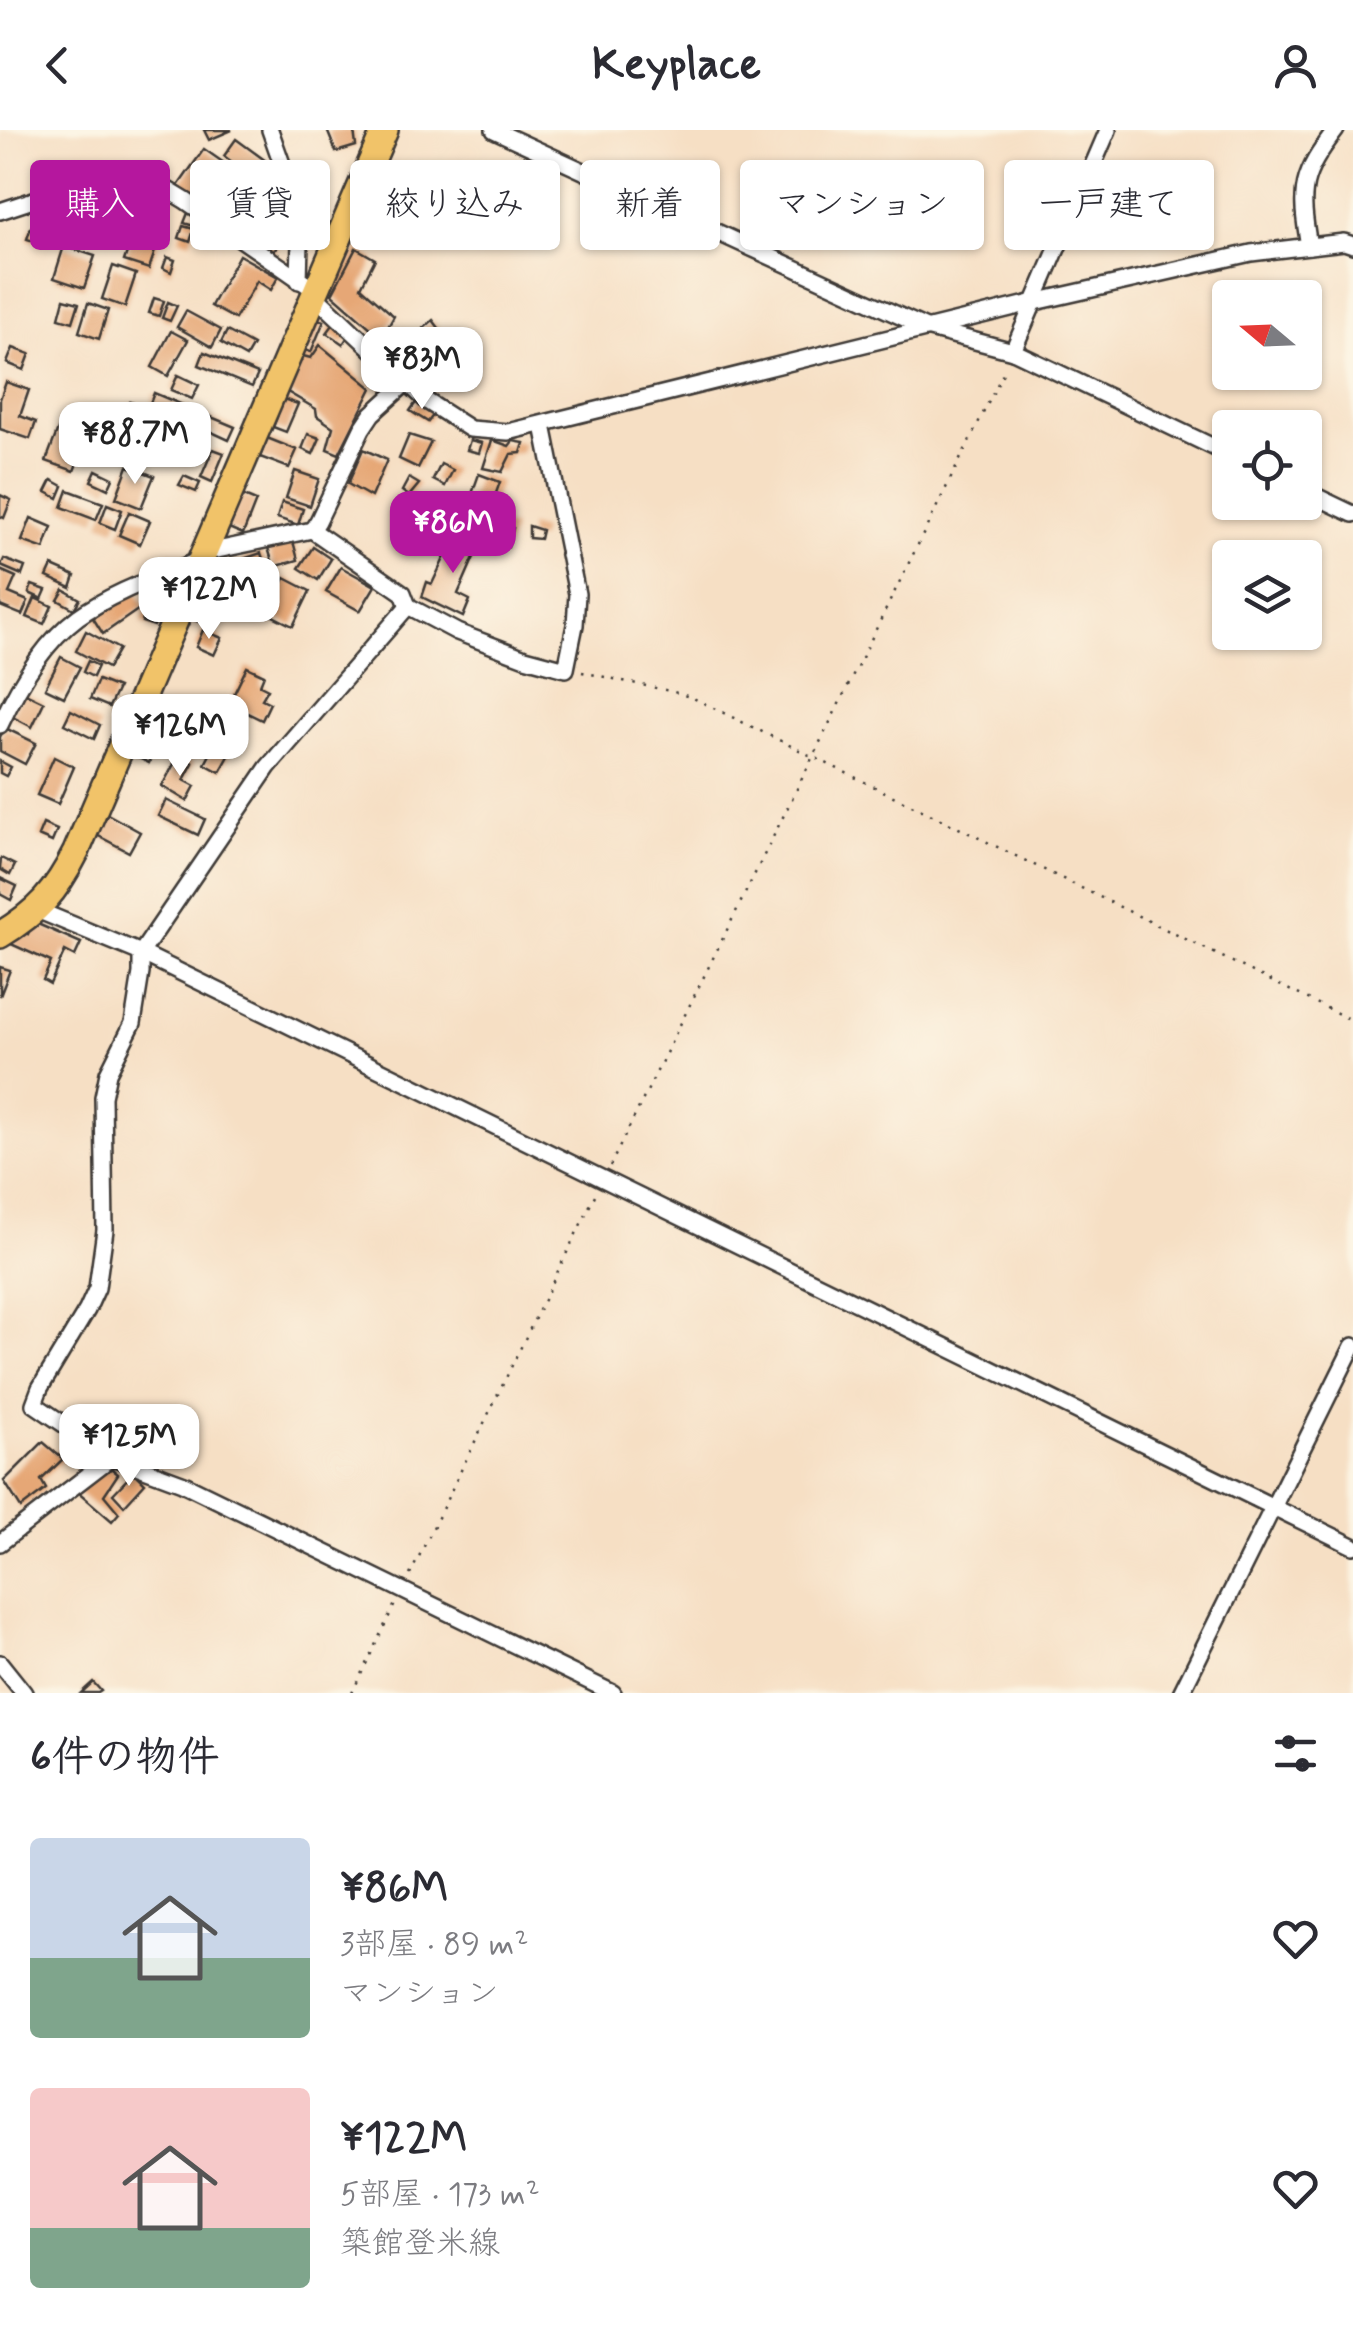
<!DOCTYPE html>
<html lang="ja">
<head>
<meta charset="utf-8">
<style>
	:root { --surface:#fff; --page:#f7f7f7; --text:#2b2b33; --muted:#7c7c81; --accent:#b5179e }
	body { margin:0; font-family:Mynerve,"Klee One",sans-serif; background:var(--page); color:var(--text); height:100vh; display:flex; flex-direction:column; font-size:38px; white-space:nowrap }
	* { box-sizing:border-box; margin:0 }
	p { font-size:32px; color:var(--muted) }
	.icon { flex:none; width:55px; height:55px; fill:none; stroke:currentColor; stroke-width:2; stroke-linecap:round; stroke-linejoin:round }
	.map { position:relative; height:1563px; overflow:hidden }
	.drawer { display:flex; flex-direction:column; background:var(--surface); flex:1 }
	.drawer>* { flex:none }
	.banner { position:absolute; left:30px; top:30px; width:1295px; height:90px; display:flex; gap:20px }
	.needle { width:65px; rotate:289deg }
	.controls { position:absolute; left:1212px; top:150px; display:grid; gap:20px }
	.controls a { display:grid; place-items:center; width:110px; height:110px; border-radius:10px; background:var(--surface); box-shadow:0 2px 8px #0004; font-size:50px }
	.price { position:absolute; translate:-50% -85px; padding:0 22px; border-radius:20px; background:#fff; color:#222; font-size:32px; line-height:65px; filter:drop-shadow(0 2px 5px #0008) }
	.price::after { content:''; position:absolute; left:50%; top:60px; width:30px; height:22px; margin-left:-15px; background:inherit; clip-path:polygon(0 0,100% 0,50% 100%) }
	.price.current { background:var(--accent); color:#fff }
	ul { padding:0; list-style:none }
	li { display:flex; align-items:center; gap:30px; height:250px; padding:0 30px }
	li span { display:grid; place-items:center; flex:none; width:280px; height:200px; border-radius:10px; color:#555 }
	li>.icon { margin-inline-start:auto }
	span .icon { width:120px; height:120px; fill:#fffc; stroke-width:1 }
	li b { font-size:42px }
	h2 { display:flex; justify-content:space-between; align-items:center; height:120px; padding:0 30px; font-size:42px }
	.tag { padding:0 35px; border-radius:10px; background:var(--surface); box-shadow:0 2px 8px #0004; font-size:35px; line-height:90px }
	.tag.current { background:var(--accent); color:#fff }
	header { display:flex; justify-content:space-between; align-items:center; height:130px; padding:0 30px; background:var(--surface); font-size:45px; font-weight:700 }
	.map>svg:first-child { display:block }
	.building { fill:#e6a776 }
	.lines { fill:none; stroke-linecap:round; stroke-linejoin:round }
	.street-casing { stroke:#3d3935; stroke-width:20 }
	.primary-casing { stroke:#3d3935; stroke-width:30 }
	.path { stroke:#3d3935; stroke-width:2.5; stroke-dasharray:2.5 8; stroke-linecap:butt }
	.street { stroke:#fff; stroke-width:15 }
	.primary { stroke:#f1c369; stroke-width:25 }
</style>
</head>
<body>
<header><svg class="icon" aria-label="back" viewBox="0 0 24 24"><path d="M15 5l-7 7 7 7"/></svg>Keyplace<svg class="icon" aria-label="person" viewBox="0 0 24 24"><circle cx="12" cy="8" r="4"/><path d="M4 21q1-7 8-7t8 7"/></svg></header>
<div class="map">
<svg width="1353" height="1563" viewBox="0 0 1353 1563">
	<rect width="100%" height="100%" fill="#fcf5e5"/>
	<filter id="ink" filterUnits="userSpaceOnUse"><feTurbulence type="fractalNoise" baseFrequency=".01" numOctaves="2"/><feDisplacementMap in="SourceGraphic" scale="20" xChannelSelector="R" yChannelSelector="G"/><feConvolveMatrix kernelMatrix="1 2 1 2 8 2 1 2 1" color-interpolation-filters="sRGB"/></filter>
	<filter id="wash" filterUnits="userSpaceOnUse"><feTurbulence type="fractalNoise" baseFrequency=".0048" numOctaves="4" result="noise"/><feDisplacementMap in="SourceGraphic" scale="40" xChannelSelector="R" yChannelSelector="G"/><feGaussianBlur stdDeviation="2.25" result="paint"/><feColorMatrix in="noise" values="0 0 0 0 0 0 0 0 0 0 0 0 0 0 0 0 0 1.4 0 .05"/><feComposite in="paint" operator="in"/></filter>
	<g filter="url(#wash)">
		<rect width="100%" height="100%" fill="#f6dfc4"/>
		<g id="blocks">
			<!-- building -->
			<g class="building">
				<path d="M204 0H232L209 10Z"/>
				<path d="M327 0H354L356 16 336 22Z"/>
				<path d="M236 9 266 31 253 48 224 26Z"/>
				<path d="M204 19 227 35 209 61 222 71 215 82 178 56Z"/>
				<path d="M110 55 128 61 112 105 95 99Z"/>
				<path d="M148 59 173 67 149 139 124 131Z"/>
				<path d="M243 61 268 79 260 91 283 109 271 125 222 90Z"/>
				<path d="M84 70 96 73 92 85 81 82Z"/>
				<path d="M311 77 327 83 317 110 308 106Z"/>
				<path d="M188 83 197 87 194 96 184 93Z"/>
				<path d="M183 96 194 99 190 112 179 108Z"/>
				<path d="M31 97 47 102 43 114 27 109Z"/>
				<path d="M64 116 95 126 84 158 54 148Z"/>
				<path d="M356 118 375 129 361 157 394 186 382 208 332 164Z"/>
				<path d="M239 125 278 147 271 160 257 151 235 189 211 176Z"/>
				<path d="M167 127 175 130 171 142 163 138Z"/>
				<path d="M113 136 136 144 125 177 102 169Z"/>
				<path d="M154 168 164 171 159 186 149 183Z"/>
				<path d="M64 169 79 173 73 192 59 188Z"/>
				<path d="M168 172 177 176 170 191 162 188Z"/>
				<path d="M88 173 108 180 99 209 79 202Z"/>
				<path d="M186 181 221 200 212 217 177 197Z"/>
				<path d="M310 188 324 191 311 222 298 218Z"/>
				<path d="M433 190 448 210 426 227 414 207Z"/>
				<path d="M335 192 349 205 343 214 327 203Z"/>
				<path d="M171 201 188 210 168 246 152 237Z"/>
				<path d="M227 201 253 215 246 227 221 213Z"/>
				<path d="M320 215 372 258 339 324 327 319 333 297 317 286 316 279 279 257 299 225 311 228Z"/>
				<path d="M13 218 30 224 24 240 7 233Z"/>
				<path d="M204 222 258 244 252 257 199 235Z"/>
				<path d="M433 230 440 241 424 249 416 237Z"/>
				<path d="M178 245 199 255 192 269 171 260Z"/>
				<path d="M6 252 29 260 20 286 36 292 30 309 0 299V269Z"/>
				<path d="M154 263 235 297 229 310 203 298 198 310 164 296 170 281 150 273Z"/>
				<path d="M280 268 298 274 286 302 273 297 277 287 272 285Z"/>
				<path d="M417 271 434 284 428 292 410 281Z"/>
				<path d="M130 272 154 279 145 312 121 305Z"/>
				<path d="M94 286 106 291 100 307 88 303Z"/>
				<path d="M60 294 78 301 75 310 85 313 74 341 46 331Z"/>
				<path d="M308 304 320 308 313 324 302 319Z"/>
				<path d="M409 305 431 312 418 338 399 329Z"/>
				<path d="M267 308 297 320 289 338 260 327Z"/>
				<path d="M470 310 482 313 479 323 467 320Z"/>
				<path d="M492 310 509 316 513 311 524 313 521 323 511 324 502 342 483 338Z"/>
				<path d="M213 319 224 323 212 352 201 347Z"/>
				<path d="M363 319 387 330 371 367 348 354Z"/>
				<path d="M441 334 453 340 445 356 433 350Z"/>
				<path d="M128 336 154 346 141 378 116 368Z"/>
				<path d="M96 340 113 348 108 359 91 351Z"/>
				<path d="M295 341 319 349 310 376 286 368Z"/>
				<path d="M479 344 500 352 489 383 468 375Z"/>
				<path d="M184 346 200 353 196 362 179 355Z"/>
				<path d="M409 348 419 354 409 366 402 361Z"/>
				<path d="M52 350 63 356 58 368 46 362Z"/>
				<path d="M68 360 103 373 96 390 62 377Z"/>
				<path d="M237 363 256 371 243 404 224 396Z"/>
				<path d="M0 365 11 370 4 388 0 386Z"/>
				<path d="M282 372 303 379 298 395 277 388Z"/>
				<path d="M107 374 122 380 115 399 100 393Z"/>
				<path d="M129 382 150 391 140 414 119 405Z"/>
				<path d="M472 385 513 398 508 417 457 392 458 388 468 391Z"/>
				<path d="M31 388 52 397 44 419 22 411Z"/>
				<path d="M529 396 542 400 540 409 529 408Z"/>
				<path d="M456 403 481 411 458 464 470 470 463 487 422 467 427 452 432 454Z"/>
				<path d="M293 411 298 430 274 437 268 418Z"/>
				<path d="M313 417 331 429 318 450 299 438Z"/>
				<path d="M261 423 274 462 256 468 243 429Z"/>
				<path d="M218 428 238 435 234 449 213 442Z"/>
				<path d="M4 429 25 437 22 445 1 436Z"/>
				<path d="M52 436 75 446 71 458 47 447Z"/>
				<path d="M341 437 375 456 360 481 326 462Z"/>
				<path d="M0 440 16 447 9 463 28 471 22 485 0 476Z"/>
				<path d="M166 447 173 451 165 470 158 466Z"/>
				<path d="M285 448 310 461 293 496 267 483Z"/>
				<path d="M205 452 225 461 211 497 190 488Z"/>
				<path d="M32 455 46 460 42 469 29 463Z"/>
				<path d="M134 459 145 475 103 504 93 488Z"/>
				<path d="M64 460 80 469 74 479 58 470Z"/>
				<path d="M35 468 52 476 44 494 27 487Z"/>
				<path d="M150 469 162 473 154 496 142 492Z"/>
				<path d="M203 500 222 508 214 525 196 517Z"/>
				<path d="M86 501 119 519 108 538 76 521Z"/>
				<path d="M61 527 80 537 64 567 45 558Z"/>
				<path d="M88 531 98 536 93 547 83 542Z"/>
				<path d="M247 537 264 545 260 555 268 559 262 569 270 573 262 590 229 574Z"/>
				<path d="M98 550 118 558 109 577 90 569Z"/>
				<path d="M23 562 44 572 32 597 11 586Z"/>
				<path d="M71 580 100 595 94 609 64 594Z"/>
				<path d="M153 582 171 590 164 605 147 598Z"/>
				<path d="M5 598 36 613 25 634 0 621V607Z"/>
				<path d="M188 599 203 607 193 625 178 618Z"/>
				<path d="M136 600 159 610 149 633 126 622Z"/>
				<path d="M214 617 229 626 220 642 205 634Z"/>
				<path d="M179 625 193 633 184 650 195 656 187 671 162 656Z"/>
				<path d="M54 627 74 637 58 674 37 665Z"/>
				<path d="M0 631 11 637 6 646 0 643Z"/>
				<path d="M166 670 205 689 198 705 158 686Z"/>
				<path d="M102 681 140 702 129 722 91 702Z"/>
				<path d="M43 694 57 700 52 712 38 706Z"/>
				<path d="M1 728 15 735 10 745 0 739Z"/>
				<path d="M0 748 17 756 11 770 0 764Z"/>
				<path d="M33 792 81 813 75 826 65 821 50 854 43 850 51 832 11 814 21 801 28 804Z"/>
				<path d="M0 837 10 840 0 866Z"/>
				<path d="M43 1312 63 1329 41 1350 46 1359 21 1378 4 1351Z"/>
				<path d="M107 1335 118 1344 104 1365 119 1383 112 1391 76 1360Z"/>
				<path d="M134 1342 145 1353 124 1376 113 1364Z"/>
				<path d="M93 1552 101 1561 98 1563H81Z"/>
			</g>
		</g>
	</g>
	<g filter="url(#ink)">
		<use href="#blocks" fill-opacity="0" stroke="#3d3935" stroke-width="2.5"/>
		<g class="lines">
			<defs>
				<g id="street">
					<path d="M270 0 293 65 300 112 299 151"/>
					<path d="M494 0 926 198 1013 221 1230 325"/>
					<path d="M0 81 82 54 105 48H135L158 54 186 71 316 161"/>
					<path d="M1309 116C1299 59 1301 46 1336 0"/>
					<path d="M314 165 428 272 470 299 508 302 1035 172 1251 123 1344 112 1353 115"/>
					<path d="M1013 221 1108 0"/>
					<path d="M543 295 577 464 575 495 566 539 525 528 457 502 408 476 268 637 141 823V843L133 893 108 943 103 967 105 1100 97 1158 87 1180 40 1258 34 1274 112 1327 182 1353 613 1563"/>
					<path d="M1305 361 1353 384"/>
					<path d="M312 400 318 391 362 299 372 284 406 253"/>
					<path d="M203 423 312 400 403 463 408 476"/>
					<path d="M0 595C18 556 43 513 78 487 114 461 159 447 200 430"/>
					<path d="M37 780 141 823 1353 1416"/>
					<path d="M0 1413 112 1327"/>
					<path d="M0 1533 24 1563"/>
					<path d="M1181 1563 1353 1216"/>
				</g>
				<path id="primary" d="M0 805C38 782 56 762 76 722L385 0"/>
			</defs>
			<!-- street casing -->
			<use href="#street" class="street-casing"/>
			<!-- primary casing -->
			<use href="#primary" class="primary-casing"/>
			<!-- path -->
			<g class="path">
				<path d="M582 542 674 562 693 568 1353 891"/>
				<path d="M610 1036 1006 237"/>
				<path d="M410 1445 597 1061"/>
				<path d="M352 1563 395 1474"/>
			</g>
			<!-- street -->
			<use href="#street" class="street"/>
			<!-- primary -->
			<use href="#primary" class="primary"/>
		</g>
	</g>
</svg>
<div class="controls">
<a><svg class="needle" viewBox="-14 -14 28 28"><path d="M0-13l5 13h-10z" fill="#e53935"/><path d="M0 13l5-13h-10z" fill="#7c7c81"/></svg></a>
<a><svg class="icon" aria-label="locate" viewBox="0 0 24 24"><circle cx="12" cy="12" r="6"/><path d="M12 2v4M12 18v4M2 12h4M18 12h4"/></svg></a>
<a><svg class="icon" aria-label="layers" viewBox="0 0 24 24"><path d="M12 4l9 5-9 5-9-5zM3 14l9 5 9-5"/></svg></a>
</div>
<b class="price" style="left:422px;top:282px">¥83M</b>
<b class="price" style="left:135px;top:357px">¥88.7M</b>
<b class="price current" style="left:453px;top:446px">¥86M</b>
<b class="price" style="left:209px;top:512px">¥122M</b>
<b class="price" style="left:180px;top:649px">¥126M</b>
<b class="price" style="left:129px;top:1359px">¥125M</b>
<div class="banner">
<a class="tag current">購入</a>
<a class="tag">賃貸</a>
<a class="tag">絞り込み</a>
<a class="tag">新着</a>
<a class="tag">マンション</a>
<a class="tag">一戸建て</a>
</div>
</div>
<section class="drawer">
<h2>6件の物件<svg class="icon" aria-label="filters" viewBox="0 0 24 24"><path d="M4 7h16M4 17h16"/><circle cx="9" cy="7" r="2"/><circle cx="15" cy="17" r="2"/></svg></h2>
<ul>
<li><span style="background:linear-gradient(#c9d6e8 60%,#7fa58c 0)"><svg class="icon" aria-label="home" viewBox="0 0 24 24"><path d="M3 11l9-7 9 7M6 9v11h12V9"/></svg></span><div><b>¥86M</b><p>3部屋 · 89 m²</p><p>マンション</p></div><svg class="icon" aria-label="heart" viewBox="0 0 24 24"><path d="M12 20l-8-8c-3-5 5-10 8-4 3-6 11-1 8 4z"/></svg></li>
<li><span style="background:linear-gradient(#f6c9c9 70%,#7fa58c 0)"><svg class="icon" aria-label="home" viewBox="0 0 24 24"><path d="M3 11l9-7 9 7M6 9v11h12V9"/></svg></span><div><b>¥122M</b><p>5部屋 · 173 m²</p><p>築館登米線</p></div><svg class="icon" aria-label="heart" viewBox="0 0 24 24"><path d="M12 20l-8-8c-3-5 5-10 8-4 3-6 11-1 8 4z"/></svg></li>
</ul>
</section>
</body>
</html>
